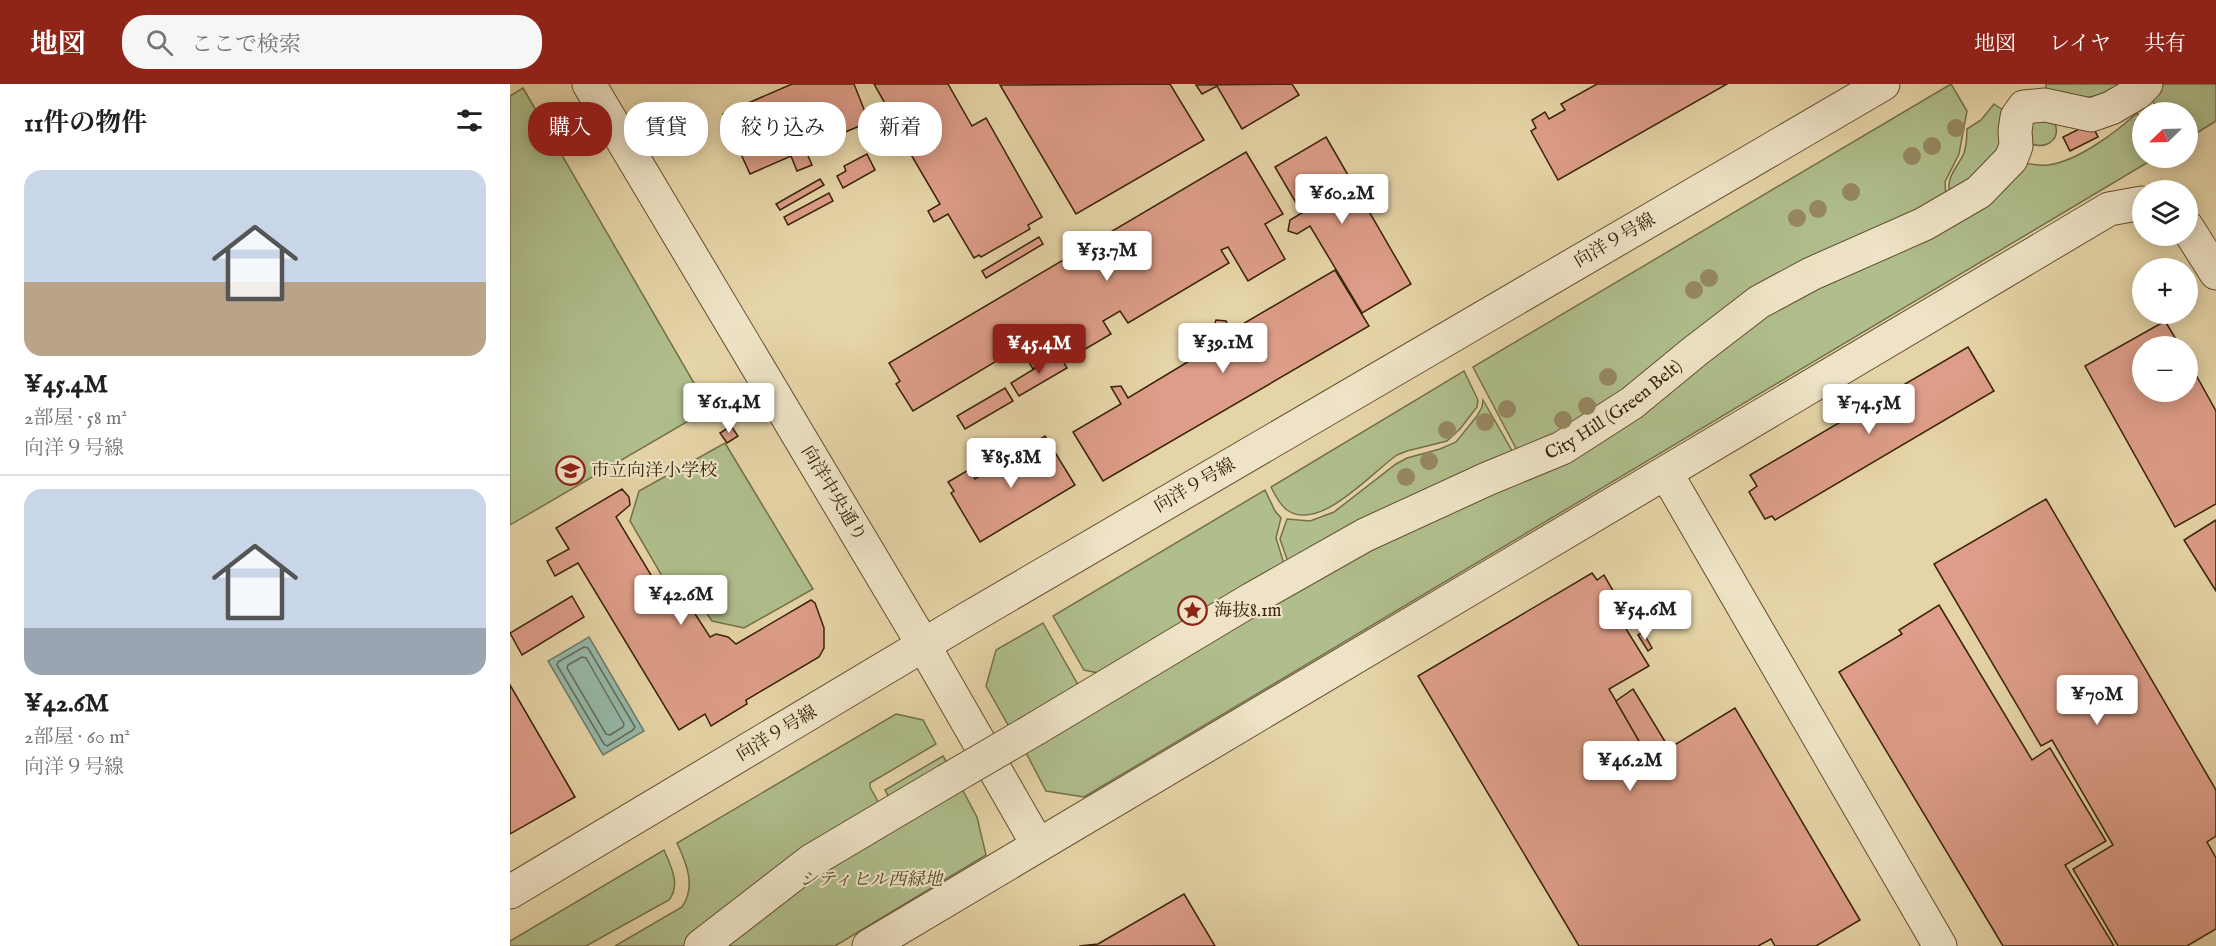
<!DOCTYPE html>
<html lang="ja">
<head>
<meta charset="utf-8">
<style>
	:root { --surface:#fff; --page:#f6f6f6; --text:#202124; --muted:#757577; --line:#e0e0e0; --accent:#8f2418 }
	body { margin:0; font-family:"IM FELL English","Noto Serif JP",serif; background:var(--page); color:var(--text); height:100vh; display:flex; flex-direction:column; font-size:22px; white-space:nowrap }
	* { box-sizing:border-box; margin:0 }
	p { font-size:20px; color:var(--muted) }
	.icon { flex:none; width:33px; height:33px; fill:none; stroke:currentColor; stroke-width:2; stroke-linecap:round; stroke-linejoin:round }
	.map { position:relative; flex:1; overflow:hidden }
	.details { display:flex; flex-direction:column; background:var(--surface); width:510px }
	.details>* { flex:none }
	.guide { position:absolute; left:18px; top:18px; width:570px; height:54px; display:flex; gap:12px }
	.needle { width:39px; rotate:247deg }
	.controls { position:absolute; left:1622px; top:18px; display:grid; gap:12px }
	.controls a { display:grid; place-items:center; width:66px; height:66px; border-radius:50%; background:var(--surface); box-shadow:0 3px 15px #0003; font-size:30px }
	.price { position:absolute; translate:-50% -51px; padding:0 14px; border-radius:6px; background:#fff; color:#222; font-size:20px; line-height:39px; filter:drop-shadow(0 2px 3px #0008) }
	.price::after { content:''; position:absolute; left:50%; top:36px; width:18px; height:14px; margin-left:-9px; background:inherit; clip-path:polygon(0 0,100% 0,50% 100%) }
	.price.active { background:var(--accent); color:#fff }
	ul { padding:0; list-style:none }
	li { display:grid; align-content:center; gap:12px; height:318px; padding:0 24px }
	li+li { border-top:2px solid var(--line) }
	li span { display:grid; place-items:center; height:186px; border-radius:18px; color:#555 }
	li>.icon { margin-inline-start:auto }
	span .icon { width:108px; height:108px; fill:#fffc; stroke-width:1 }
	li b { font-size:26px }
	h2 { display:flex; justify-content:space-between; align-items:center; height:72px; padding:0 24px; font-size:26px }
	.pill { padding:0 21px; border-radius:24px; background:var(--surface); box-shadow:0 3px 15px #0003; font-size:21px; line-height:54px }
	.pill.active { background:var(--accent); color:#fff }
	header { display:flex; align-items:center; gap:36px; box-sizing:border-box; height:84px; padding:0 30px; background:var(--accent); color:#fff }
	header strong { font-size:28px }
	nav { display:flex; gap:33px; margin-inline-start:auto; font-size:21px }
	.search { width:420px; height:54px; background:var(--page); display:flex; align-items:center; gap:15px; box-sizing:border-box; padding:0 21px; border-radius:24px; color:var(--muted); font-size:22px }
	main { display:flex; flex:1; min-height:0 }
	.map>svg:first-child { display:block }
	.green { fill:#afbe8c; stroke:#74704a; stroke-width:1.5 }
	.water { fill:#96b8a9; stroke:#717c68; stroke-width:1.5 }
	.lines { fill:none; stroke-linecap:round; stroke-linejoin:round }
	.shore { stroke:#686d58; stroke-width:1.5 }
	.building { fill:#dd9d88; stroke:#392207; stroke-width:1.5 }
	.minor-casing { stroke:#644e2f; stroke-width:35 }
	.minor { stroke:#eee3c6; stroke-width:33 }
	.minor-bridge-casing { stroke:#644e2f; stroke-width:35; stroke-linecap:butt }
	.minor-bridge { stroke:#eee3c6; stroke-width:33 }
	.tree { fill:#968861 }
	.labels { text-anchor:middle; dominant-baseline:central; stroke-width:4.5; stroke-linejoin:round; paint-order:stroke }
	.street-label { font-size:18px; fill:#392207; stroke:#eee3c6 }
	.poi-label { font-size:18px; fill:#392207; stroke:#eee3c6; text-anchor:start }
	.park-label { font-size:18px; font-style:italic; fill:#564928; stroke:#eee3c6 }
</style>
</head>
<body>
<header>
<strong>地図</strong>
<div class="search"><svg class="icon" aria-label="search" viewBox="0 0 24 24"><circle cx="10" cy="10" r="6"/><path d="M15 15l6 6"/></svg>ここで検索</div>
<nav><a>地図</a><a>レイヤ</a><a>共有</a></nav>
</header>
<main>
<section class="details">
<h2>11件の物件<svg class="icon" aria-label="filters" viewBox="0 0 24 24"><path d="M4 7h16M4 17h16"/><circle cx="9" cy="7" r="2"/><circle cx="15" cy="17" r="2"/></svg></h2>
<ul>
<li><span style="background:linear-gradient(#c9d6e8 60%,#b9a48a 0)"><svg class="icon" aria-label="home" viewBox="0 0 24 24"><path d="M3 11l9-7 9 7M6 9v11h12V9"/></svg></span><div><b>¥45.4M</b><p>2部屋 · 58 m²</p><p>向洋９号線</p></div></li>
<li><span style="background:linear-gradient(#c9d6e8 75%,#9aa5b1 0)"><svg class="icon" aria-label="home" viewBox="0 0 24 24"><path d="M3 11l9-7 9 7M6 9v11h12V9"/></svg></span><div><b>¥42.6M</b><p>2部屋 · 60 m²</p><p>向洋９号線</p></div></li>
</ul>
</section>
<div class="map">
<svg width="1706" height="862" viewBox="0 0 1706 862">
	<rect width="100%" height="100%" fill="#e5d4a7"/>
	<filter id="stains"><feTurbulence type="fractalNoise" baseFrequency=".00333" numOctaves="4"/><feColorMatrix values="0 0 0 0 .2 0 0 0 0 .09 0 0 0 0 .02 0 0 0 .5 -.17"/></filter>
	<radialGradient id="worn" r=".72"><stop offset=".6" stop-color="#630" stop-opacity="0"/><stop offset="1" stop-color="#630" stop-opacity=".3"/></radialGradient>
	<!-- green -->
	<g class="green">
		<path d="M1441 0 1457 27 1449 70 1435 98 1436 115 1128 301 1009 370 963 283Z"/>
		<path d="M1536 0H1615C1579 17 1574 16 1536 10Z"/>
		<path d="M1654 0H1706V37L1677 55V28H1649L1641 14Z"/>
		<path d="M13 4 199 325 0 441V12Z"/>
		<path d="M1484 20 1499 30 1491 71 1440 110C1435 93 1448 83 1454 69 1456 62 1457 52 1457 45L1471 36Z"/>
		<path d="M1627 29 1632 39V74H1645L574 713 536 707 513 663 1209 259 1514 79C1522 80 1530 82 1538 81 1568 77 1605 49 1627 29Z"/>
		<path d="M1518 34 1545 39C1551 57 1535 66 1519 59Z"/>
		<path d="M954 287 968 316 967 323 950 345 937 357 897 367 887 371C862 388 810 449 777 426 769 420 765 411 761 403Z"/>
		<path d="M973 316 1005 372 779 481 770 455 777 435 800 437 824 428 886 380 897 374 930 365 946 358 967 332 972 323Z"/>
		<path d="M215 359 303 505 234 544 202 537 182 508 159 504 120 437 129 407Z"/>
		<path d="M755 406 765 427 771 434 766 454 775 483 593 590 574 586 543 532Z"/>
		<path d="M533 539 567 599V604L502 648 476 602 486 566Z"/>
		<path d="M386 630 413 636 426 660 360 699V703L372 725 180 862H105L172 823C186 803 177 780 167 759Z"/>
		<path d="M433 672 441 685 382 719 375 706Z"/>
		<path d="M450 701 467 733 476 771 325 862H208L314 781Z"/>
		<path d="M154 766C161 782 171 801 159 816L76 862H0V857Z"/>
	</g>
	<!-- water -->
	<path class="water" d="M79 553 134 647 93 671 38 577Z"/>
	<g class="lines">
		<!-- shore -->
		<g class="shore">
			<path d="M74 563 78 564 125 643 123 646 97 662 94 660 47 581 48 578Z"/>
			<path d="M72 573 76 574 114 640 113 643 100 651 96 650 57 584 58 581Z"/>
		</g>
	</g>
	<!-- building -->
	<g class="building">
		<path d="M282 0H344L359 38 295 65 302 81 287 87 281 72 240 90 213 30Z"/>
		<path d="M364 0H438L462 42 476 34 532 133 518 141 520 145 471 173 469 171 464 174 438 130 424 138 418 127 430 120 396 62 383 69 373 52 389 44Z"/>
		<path d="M660 0 694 56 566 130 490 1Z"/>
		<path d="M782 0 789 11 732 45 707 2 692 10 686 1Z"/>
		<path d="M1087 0H1217L1048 96 1021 47 1026 44 1022 36 1035 28 1039 35 1055 26 1051 20Z"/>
		<path d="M1581 39 1588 53 1560 67 1553 53Z"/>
		<path d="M816 53 901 200 852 229 800 142 787 150 778 147 780 136 792 129 765 83Z"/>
		<path d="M736 68 773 130 755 140 775 175 738 197 718 163 711 166 719 179 618 239 610 227 593 237 601 250 560 274 553 260 547 264 550 269 523 285 510 263 403 327 386 300 390 297 379 279Z"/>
		<path d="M357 70 365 86 333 104 327 92 336 87 334 82Z"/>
		<path d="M310 95 314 101 270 126 266 120Z"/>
		<path d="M319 109 323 117 278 141 274 133Z"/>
		<path d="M529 153 533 160 476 194 472 187Z"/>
		<path d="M825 186 859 242 593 397 563 348 611 320 601 303 611 302 618 314 681 276 679 273 709 256 703 245 706 236 716 237 721 247Z"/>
		<path d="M1655 237 1670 262H1632V308H1677V275L1706 327V420L1665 443 1575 282Z"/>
		<path d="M1458 263 1484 307 1265 436 1262 432 1255 435 1239 408 1247 402 1240 391Z"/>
		<path d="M549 270 557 284 509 312 501 299Z"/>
		<path d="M495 304 503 317 455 345 447 332Z"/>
		<path d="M221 342 228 352 217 359 210 349Z"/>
		<path d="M535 352 565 401 470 458 441 409 444 407 438 398 460 385 465 395Z"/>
		<path d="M112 405 119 413 120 421 106 433 159 521 170 516H174L178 519 200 553 206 550 218 553 226 560 301 516 305 519 314 544V564L309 573 236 616 237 620 201 642 195 630 169 646 68 479 45 492 37 477 59 465 46 444Z"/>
		<path d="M1536 415 1706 706V752L1697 758 1706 774V845L1677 862H1608L1563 785 1603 761 1542 656 1531 662 1424 480Z"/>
		<path d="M1706 436V507L1674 456Z"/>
		<path d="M1082 489 1087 496 1094 491 1120 536 1113 540 1139 582 1099 605 1140 676 1225 624 1350 836 1306 862H1265L1261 855 1248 862H1069L908 592Z"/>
		<path d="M62 512 74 533 12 571 0 549Z"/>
		<path d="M1429 521 1522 676 1540 664 1596 757 1555 781 1604 862H1493L1329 588 1392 550 1389 546Z"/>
		<path d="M1133 548 1142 564 1138 567 1128 551Z"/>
		<path d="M0 601 65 713 0 750Z"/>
		<path d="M1123 605 1159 664 1140 676 1106 617Z"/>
		<path d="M674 810 705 862H569L588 860Z"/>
	</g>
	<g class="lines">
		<defs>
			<g id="minor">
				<path d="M79 0 414 562 528 761"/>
				<path d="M1677 143 1706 189"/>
				<path d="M1156 389 1430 862"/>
				<path id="s1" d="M525 645 742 515 855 451 977 395 1052 364 1122 319 1184 268 1249 218 1301 190 1414 140 1469 108 1501 75 1506 62 1505 47 1507 33 1514 23 1535 21 1581 31 1601 24 1627 9 1636 0"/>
				<path d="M0 808 452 538 1373 0"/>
				<path d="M191 862 301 777 436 697"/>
				<path d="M359 862 1599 125 1632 119"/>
			</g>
		</defs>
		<!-- minor casing -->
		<use href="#minor" class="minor-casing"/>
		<!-- minor -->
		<use href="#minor" class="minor"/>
		<defs>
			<path id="minor-bridge" d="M436 697 525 645"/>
		</defs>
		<!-- minor-bridge casing -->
		<use href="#minor-bridge" class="minor-bridge-casing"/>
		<!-- minor-bridge -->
		<use href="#minor-bridge" class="minor-bridge"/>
	</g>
	<!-- trees -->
	<g class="tree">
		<circle cx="1446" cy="44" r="9"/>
		<circle cx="1422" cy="62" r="9"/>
		<circle cx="1402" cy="72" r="9"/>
		<circle cx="1341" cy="108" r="9"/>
		<circle cx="1308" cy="125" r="9"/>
		<circle cx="1287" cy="134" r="9"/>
		<circle cx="1199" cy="194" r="9"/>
		<circle cx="1184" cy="206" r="9"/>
		<circle cx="1098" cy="293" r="9"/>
		<circle cx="1077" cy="322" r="9"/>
		<circle cx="997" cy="325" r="9"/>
		<circle cx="1053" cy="336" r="9"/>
		<circle cx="975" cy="338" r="9"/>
		<circle cx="937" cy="346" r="9"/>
		<circle cx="919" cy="377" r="9"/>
		<circle cx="896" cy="393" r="9"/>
	</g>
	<!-- icons -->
	<defs>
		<symbol id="school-ring" viewBox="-11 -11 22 22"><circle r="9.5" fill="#eee3c6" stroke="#8f2418" stroke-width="1.5"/><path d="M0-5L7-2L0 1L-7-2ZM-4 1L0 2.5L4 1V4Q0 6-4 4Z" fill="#8f2418"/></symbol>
		<symbol id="sight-ring" viewBox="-11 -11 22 22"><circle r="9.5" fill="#eee3c6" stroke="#8f2418" stroke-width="1.5"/><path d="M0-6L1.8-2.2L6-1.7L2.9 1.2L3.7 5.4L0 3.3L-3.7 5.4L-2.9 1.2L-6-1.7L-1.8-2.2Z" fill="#8f2418"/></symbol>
	</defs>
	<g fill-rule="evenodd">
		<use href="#school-ring" x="44" y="370" width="33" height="33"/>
		<use href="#sight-ring" x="666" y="510" width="33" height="33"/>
	</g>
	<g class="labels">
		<!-- street labels -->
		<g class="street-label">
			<text transform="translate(1105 157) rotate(-30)">向洋９号線</text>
			<text stroke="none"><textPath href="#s1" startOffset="662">City Hill (Green Belt)</textPath></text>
			<text transform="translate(685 402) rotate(-30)">向洋９号線</text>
			<text transform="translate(323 410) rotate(59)">向洋中央通り</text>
			<text transform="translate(267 650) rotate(-31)">向洋９号線</text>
		</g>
		<!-- poi labels -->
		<g class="poi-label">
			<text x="81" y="387">市立向洋小学校</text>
			<text x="704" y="527">海抜8.1m</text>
		</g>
		<!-- park labels -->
		<g class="park-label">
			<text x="361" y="796">シティヒル西緑地</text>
		</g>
	</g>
	<rect width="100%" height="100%" filter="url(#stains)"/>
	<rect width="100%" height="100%" fill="url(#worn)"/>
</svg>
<div class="controls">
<a><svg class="needle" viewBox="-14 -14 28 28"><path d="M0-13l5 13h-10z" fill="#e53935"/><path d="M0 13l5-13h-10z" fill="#757577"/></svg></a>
<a><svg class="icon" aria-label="layers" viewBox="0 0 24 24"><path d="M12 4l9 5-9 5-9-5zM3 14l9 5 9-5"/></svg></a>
<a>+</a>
<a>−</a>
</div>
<b class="price" style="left:832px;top:141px">¥60.2M</b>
<b class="price" style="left:597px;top:198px">¥53.7M</b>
<b class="price" style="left:713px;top:290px">¥39.1M</b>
<b class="price active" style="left:529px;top:291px">¥45.4M</b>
<b class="price" style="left:219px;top:350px">¥61.4M</b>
<b class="price" style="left:1359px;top:351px">¥74.5M</b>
<b class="price" style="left:501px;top:405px">¥85.8M</b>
<b class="price" style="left:171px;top:542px">¥42.6M</b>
<b class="price" style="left:1135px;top:557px">¥54.6M</b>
<b class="price" style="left:1587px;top:642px">¥70M</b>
<b class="price" style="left:1120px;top:708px">¥46.2M</b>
<div class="guide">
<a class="pill active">購入</a>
<a class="pill">賃貸</a>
<a class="pill">絞り込み</a>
<a class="pill">新着</a>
</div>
</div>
</main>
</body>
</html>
